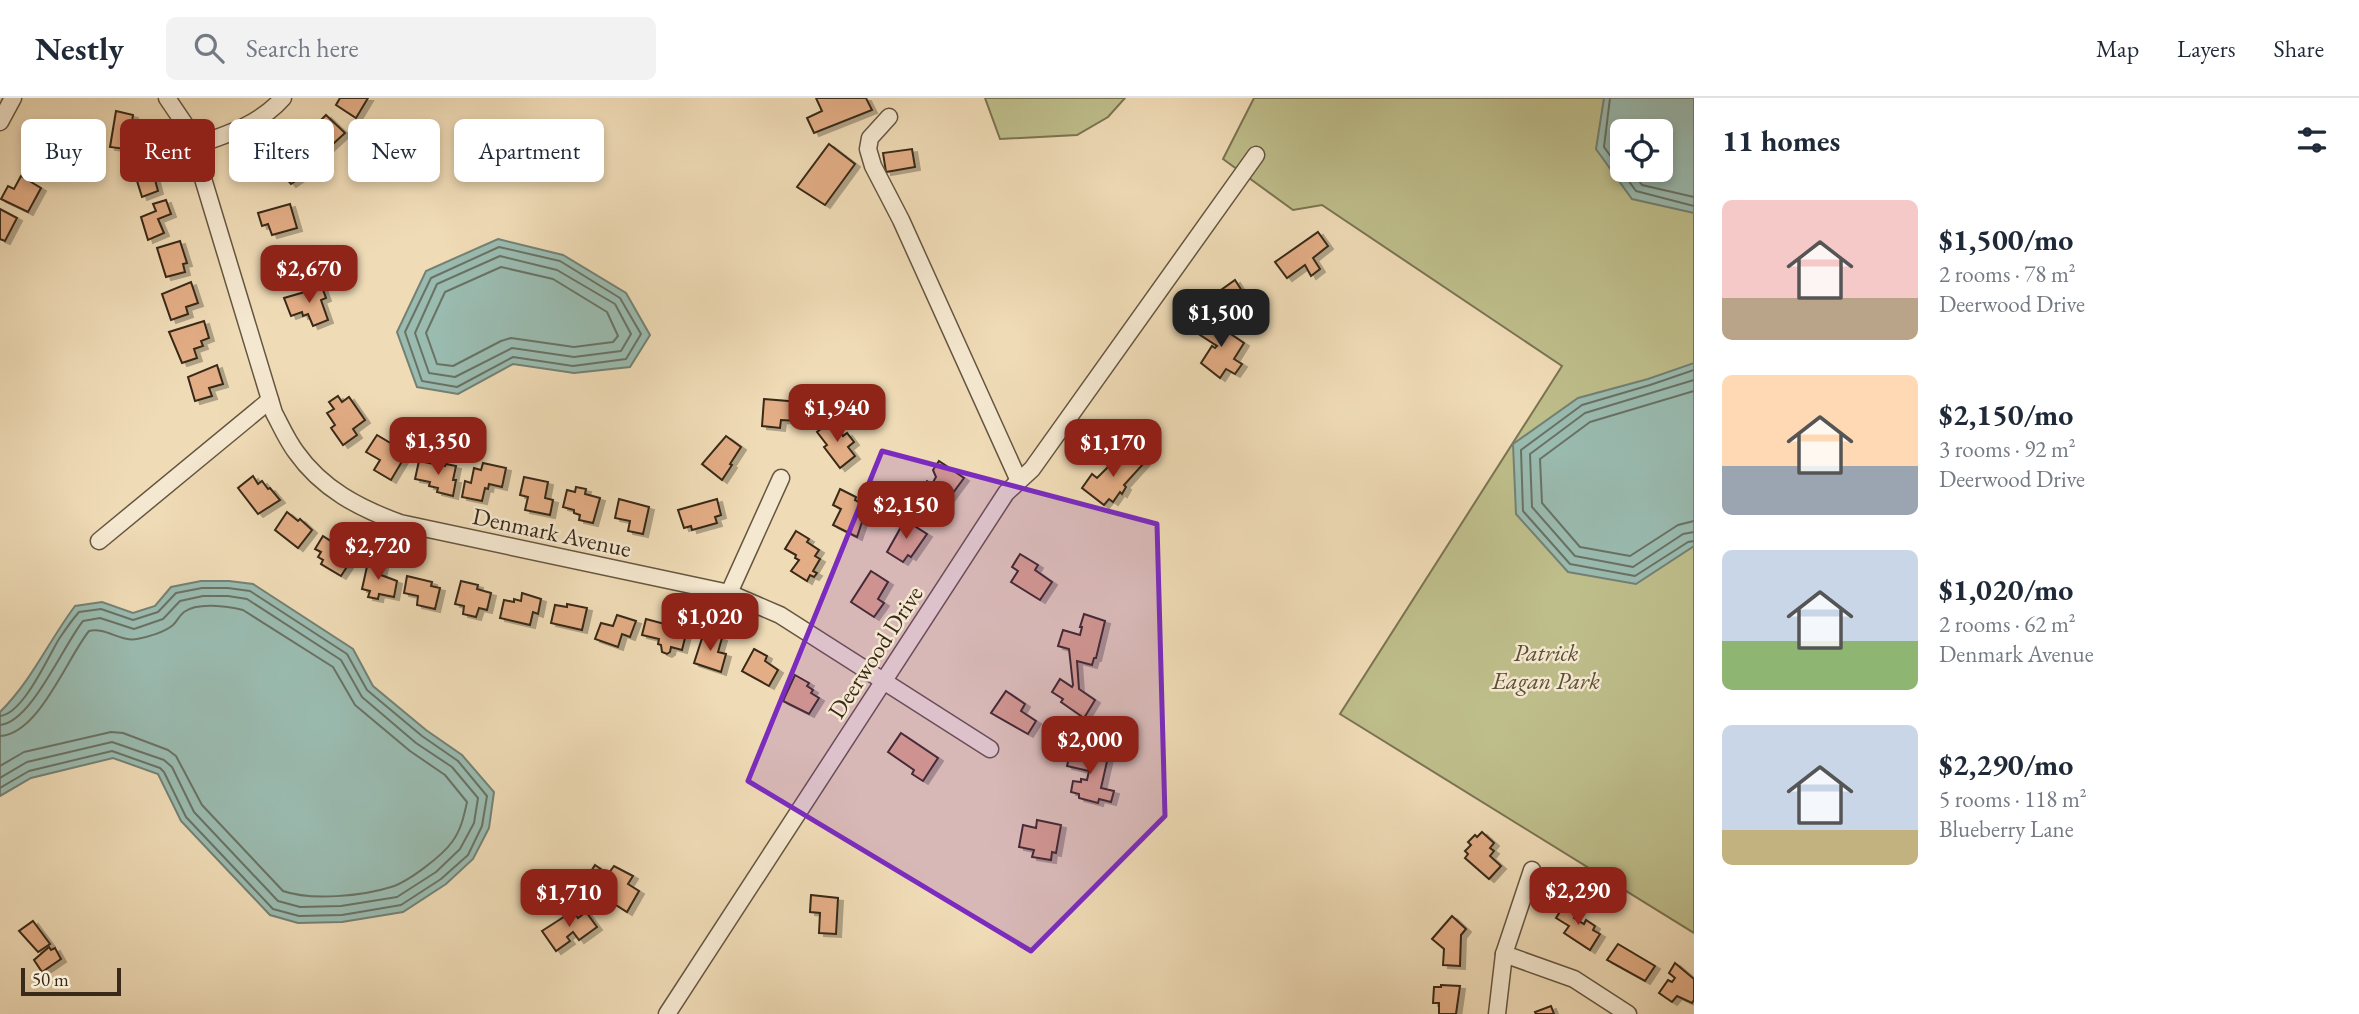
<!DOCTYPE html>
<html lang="en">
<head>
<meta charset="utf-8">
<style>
	:root { --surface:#fff; --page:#f2f2f3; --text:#1f2937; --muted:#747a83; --line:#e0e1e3; --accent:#8f2418 }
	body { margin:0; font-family:"EB Garamond",serif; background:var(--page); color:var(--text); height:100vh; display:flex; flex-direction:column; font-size:26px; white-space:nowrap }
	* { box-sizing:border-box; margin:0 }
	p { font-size:23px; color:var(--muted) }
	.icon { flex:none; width:38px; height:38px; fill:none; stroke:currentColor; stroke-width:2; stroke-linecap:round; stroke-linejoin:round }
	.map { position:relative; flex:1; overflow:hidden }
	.sheet { display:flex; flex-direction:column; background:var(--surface); width:665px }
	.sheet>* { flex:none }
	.top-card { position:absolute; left:21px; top:21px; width:665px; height:63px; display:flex; gap:14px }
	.buttons { position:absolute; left:1610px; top:21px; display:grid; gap:14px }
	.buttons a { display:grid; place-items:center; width:63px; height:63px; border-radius:10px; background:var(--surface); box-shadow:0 4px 10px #0003; font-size:35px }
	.scale { position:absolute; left:21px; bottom:18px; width:100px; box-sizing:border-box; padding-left:7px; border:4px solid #382919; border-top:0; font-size:19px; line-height:24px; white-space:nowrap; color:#382919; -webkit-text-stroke:5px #f5e8d0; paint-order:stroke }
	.price { position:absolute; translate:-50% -60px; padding:0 16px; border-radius:14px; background:var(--accent); color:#fff; font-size:23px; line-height:46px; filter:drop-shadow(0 2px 4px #0008) }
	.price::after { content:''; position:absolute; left:50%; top:42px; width:21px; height:16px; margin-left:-10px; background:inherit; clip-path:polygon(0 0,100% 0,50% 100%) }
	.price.selected { background:#222; color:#fff }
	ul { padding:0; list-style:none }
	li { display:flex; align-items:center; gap:21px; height:175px; padding:0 28px }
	li span { display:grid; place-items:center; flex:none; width:196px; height:140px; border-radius:10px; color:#555 }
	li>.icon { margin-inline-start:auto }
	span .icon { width:84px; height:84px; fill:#fffc; stroke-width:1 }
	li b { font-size:30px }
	h2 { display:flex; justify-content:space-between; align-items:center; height:84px; padding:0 28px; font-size:30px }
	.pill { padding:0 24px; border-radius:10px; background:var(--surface); box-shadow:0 4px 10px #0003; font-size:24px; line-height:63px }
	.pill.selected { background:var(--accent); color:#fff }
	header { display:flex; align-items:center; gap:42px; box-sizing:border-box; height:98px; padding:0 35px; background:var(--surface); border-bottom:2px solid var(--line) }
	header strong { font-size:33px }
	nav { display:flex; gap:38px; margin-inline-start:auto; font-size:24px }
	.search { width:490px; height:63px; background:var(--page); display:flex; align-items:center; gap:18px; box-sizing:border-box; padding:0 24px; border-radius:10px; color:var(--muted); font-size:26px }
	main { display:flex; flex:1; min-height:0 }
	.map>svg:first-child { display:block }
	.green { fill:#bebe8b; stroke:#7b7452; stroke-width:2; fill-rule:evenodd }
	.water { fill:#9abbb0; stroke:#738174; stroke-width:2; fill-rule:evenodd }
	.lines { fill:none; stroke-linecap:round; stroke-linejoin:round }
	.shore { stroke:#697264; stroke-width:2 }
	.building { fill:#e3ad85; stroke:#382919; stroke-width:2; filter:url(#shadow) }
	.minor-casing { stroke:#665640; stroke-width:19 }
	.minor { stroke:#f5e8d0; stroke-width:16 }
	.marked { fill:#7b2cbf; fill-opacity:0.2; stroke:#7b2cbf; stroke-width:5; stroke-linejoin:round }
	.labels { text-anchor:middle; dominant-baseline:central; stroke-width:5; stroke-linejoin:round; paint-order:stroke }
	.street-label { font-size:24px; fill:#382919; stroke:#f5e8d0 }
	.park-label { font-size:24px; font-style:italic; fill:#5a4e36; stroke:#f5e8d0 }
</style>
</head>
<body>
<header>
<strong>Nestly</strong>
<div class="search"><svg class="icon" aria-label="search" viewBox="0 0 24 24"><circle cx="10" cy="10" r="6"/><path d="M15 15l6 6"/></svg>Search here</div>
<nav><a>Map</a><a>Layers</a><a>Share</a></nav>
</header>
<main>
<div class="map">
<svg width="1694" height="916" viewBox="0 0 1694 916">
	<defs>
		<filter id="shadow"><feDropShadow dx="5" dy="3" stdDeviation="0" flood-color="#0004"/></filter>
	</defs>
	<rect width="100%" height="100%" fill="#efdbb6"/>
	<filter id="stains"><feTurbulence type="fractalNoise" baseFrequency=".00286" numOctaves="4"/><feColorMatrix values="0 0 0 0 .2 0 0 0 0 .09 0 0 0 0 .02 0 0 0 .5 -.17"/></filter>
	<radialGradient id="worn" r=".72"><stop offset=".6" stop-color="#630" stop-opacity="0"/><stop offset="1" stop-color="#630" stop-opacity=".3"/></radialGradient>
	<!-- green -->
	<g class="green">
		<path d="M985 0H1125L1108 19 1077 37 1000 41Z"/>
		<path d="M1254 0H1694V835L1340 616 1562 268 1322 107 1293 112 1223 61ZM1622 33H1661V72H1622Z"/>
	</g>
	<!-- water -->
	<g class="water">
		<path d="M1604 0H1694V115L1632 101 1596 51ZM1622 33H1661V72H1622Z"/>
		<path d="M498 141 563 157 626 195 650 237 630 269 574 275 513 266 458 296 417 289 397 234 426 173Z"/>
		<path d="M1694 265V448L1636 486 1568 474 1516 416 1513 346 1578 300 1648 281Z"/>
		<path d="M201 483H229L253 486 353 551 373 588 426 632 462 657 494 694 489 730 473 761 446 786 403 814 342 824 298 825 270 817 216 760 181 723 158 676 113 660 31 680 0 698V614C33 581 48 544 75 508L102 504 133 515 155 508 171 489Z"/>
	</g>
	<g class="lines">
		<!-- shore -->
		<g class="shore">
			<path d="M1610 0 1604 49 1636 93 1694 108"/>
			<path d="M1631 72 1642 87 1694 99"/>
			<path d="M499 149 560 163 620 200 641 236 626 261 573 268 513 259 457 289 422 283 405 234 431 180Z"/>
			<path d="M500 158 557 172 615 206 631 236 621 253 574 259 512 250 455 279 429 275 415 235 437 186Z"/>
			<path d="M501 169 553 181 607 214 618 238 613 244 574 249 511 240 501 243 453 268 437 266 426 235 445 194Z"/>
			<path d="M1694 272 1650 287 1582 307 1521 352 1523 413 1570 466 1635 478 1688 444 1694 443"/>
			<path d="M1694 282 1585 315 1530 356 1532 409 1575 458 1633 469 1683 436 1694 434"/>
			<path d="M1694 293 1590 324 1540 361 1542 405 1580 449 1630 458 1678 427 1694 423"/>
			<path d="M0 618C23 616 48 559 59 541 65 532 72 522 79 514L101 511 133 522 158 514 176 495 202 490H228L250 493 347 556 367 592 422 638 458 663 487 698 482 728 468 757 441 781 401 807 342 817 299 818 273 811 221 756 186 719 164 674 160 670 112 653 29 673 0 690"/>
			<path d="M0 627C31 625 64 546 83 523L100 520 134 531 163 521 180 503 203 498H228L247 501 341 562 362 599 416 645 452 669 478 700 474 725 460 751 436 774 397 799 341 808 300 809 278 803 194 714 172 669 164 662 112 644 27 664 0 680"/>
			<path d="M0 638C39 636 67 560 89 533 106 529 120 544 137 541 148 539 165 534 173 527 177 523 179 518 184 514 197 504 227 508 243 512L333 569 355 607 410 653 445 677 467 704C464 718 461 732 452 744 442 758 408 784 391 789 363 798 311 803 283 793L202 707 176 658 168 652 123 635 111 634 24 654 0 668"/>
		</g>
	</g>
	<!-- building -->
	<g class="building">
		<path d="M340 0H368L356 20 336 7Z"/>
		<path d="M816 0H866L872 12 814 35 807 20 822 13Z"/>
		<path d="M116 13 133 17 132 24 137 25 135 34 145 37 141 53 110 49Z"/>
		<path d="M326 17 345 35 321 57 307 43 313 38 309 34Z"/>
		<path d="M413 44 421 50 417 56 409 51Z"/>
		<path d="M829 46 855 66 825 107 797 89Z"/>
		<path d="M297 50 313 71 291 86 271 63 284 53 287 57Z"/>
		<path d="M912 51 915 69 886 74 883 55Z"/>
		<path d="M154 58 160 77 154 78 158 93 142 99 133 70 141 67 140 62Z"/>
		<path d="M21 78 41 90 28 114 1 101 8 88 14 91Z"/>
		<path d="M166 102 171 116 158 121 164 135 148 142 141 119 156 113 153 106Z"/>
		<path d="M290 106 297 130 272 137 268 126 262 128 258 115Z"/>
		<path d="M0 111 17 120 5 143 0 141Z"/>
		<path d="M1318 134 1328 148 1313 160 1320 171 1311 178 1305 167 1287 180 1275 164Z"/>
		<path d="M180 143 187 165 183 166 185 174 166 179 157 150Z"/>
		<path d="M287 155 289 163 303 159 308 180 292 185 286 171 276 174 272 159Z"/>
		<path d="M1235 182 1244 196 1223 210 1214 197Z"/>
		<path d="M191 184 198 205 186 209 188 216 171 222 162 196Z"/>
		<path d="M322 189 326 200 321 202 328 222 313 228 308 216 303 218 302 214 291 218 284 200Z"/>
		<path d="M1207 220 1244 245 1234 261 1242 266 1235 276 1226 271 1220 280 1201 265 1212 248 1215 250 1217 248 1197 235Z"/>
		<path d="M204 223 209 240 201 243 203 248 194 251 197 260 182 265 169 234Z"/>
		<path d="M217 267 223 286 209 290 212 298 195 303 188 279Z"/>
		<path d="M338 298 342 304 349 299 365 322 353 331 357 337 343 347 331 330 335 327 327 315 334 311 329 304Z"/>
		<path d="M764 301 800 304 798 323 781 322 780 330 762 328Z"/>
		<path d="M831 323 843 338 847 335 854 344 848 349 855 358 840 370 824 349 827 347 817 334Z"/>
		<path d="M377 337 407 355 391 382 374 372 380 362 366 354Z"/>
		<path d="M726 338 741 349 730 366 732 367 722 382 702 366Z"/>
		<path d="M1129 352 1145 364 1124 387 1126 389 1122 396 1120 394 1113 404 1109 401 1104 407 1082 390 1092 376 1097 380 1113 364 1118 367Z"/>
		<path d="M419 363 445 368 446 366 456 368 453 382H456L453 398 437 394 438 390 429 388 430 384 415 381Z"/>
		<path d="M939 363 964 380 944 407 921 392 927 383 932 386 936 379 933 372Z"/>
		<path d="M483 365 506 370 502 389 489 386 488 391 485 390 482 403 462 399 465 383 471 385 474 370 481 372Z"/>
		<path d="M253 378 258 386 262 383 268 391 270 390 280 402 258 416 238 390Z"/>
		<path d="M524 379 548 384 545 400 553 402 550 417 525 412 528 399 520 397Z"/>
		<path d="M576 389 586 391 585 396 600 400 593 425 579 422 580 417 574 415V412L563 409 567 392 575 394Z"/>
		<path d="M840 391 856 399 855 402 864 407 858 418 863 421 857 439 833 427 841 411 833 407Z"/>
		<path d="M619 401 649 409 643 436 628 433 630 423 615 420Z"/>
		<path d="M717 401 721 417 715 419 717 425 692 432 691 428 684 430 678 412Z"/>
		<path d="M287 414 298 423 300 421 312 432 298 450 275 432Z"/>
		<path d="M905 422 927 436 911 459 908 457 903 464 887 454Z"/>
		<path d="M796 433 809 441 807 444 819 452 815 458 820 461 813 473 817 475 814 479 810 477 807 483 791 473 799 462 795 460 796 457 785 451Z"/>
		<path d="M323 438 335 446 333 451 352 461 341 478 321 466 323 462 318 459 321 454 315 451Z"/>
		<path d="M1020 456 1038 467 1035 472 1052 484 1040 502 1011 484 1018 473 1012 469Z"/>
		<path d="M368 464 383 467 381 477 397 483 394 499 379 496 378 501 368 499 370 493 362 491Z"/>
		<path d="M871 473 888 484 878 501 884 505 874 519 851 504Z"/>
		<path d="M407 478 432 484 431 488 440 490 435 511 417 507 418 498 404 495Z"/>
		<path d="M461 483 478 487 477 491 491 495 487 512 479 510 476 519 463 516 464 508 455 506Z"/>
		<path d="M522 495 541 501 538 516 533 514 530 527 500 520 504 502 514 504V501L521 503Z"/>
		<path d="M567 506 587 510 582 532 551 525 555 507 567 509Z"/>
		<path d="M1084 516 1105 523 1096 560H1094L1092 567 1077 563 1079 591 1095 602 1084 620 1061 604 1063 601 1052 594 1060 581 1072 589 1073 587 1069 551 1058 548 1063 532 1080 537 1082 529H1080Z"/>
		<path d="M617 517 636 523 630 539 622 536 618 549 595 541 601 525 613 528Z"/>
		<path d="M646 521 687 532 682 552 671 549 670 554 667 556 662 554 661 547 658 546 659 541 642 537Z"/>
		<path d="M704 534 722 540 718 554 726 556 721 574 694 565Z"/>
		<path d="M754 551 767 558 765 563 778 572 769 588 742 573Z"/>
		<path d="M795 577 809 585 807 588 813 592 811 595 819 600 809 616 783 603Z"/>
		<path d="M1006 593 1025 606 1021 613 1036 623 1028 636 991 615Z"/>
		<path d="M901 635 938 660 923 683 912 676 914 672 888 654Z"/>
		<path d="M1071 651 1094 654 1093 656 1108 659 1101 690 1114 693 1111 704 1099 701 1098 705 1079 700V696L1071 694 1073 683 1081 684V681L1087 682 1089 673 1067 668Z"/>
		<path d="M1037 722 1061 727 1056 755 1052 754 1051 762 1032 759 1034 752 1019 749 1023 727 1036 730Z"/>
		<path d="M1482 734 1494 745 1490 750 1494 753 1490 758 1501 768 1489 781 1465 760 1468 756 1465 753 1471 747 1468 744 1475 737 1477 739Z"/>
		<path d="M595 767 608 776 614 768 633 778 628 786 639 793 627 814 583 786Z"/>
		<path d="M811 797 838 800 836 836 819 835 820 815 810 814Z"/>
		<path d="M1566 804 1579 813 1574 820 1584 826 1586 822 1595 828 1593 832 1600 836 1590 852 1564 835 1569 828 1556 820Z"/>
		<path d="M573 813 578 820 586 814 597 829 579 842 573 834 567 839 570 843 556 853 542 833Z"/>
		<path d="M1452 818 1466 831 1461 837 1460 868 1443 867 1444 851 1432 841Z"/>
		<path d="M33 823 50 846 38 854 19 833Z"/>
		<path d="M1618 846 1655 868 1645 883 1607 862Z"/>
		<path d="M49 849 51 852 55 850 61 861 42 874 34 862Z"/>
		<path d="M1675 865 1694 881V902L1692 905 1677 898 1672 904 1659 895 1668 882 1672 884 1675 880 1669 875Z"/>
		<path d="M1441 887 1460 888 1456 916H1439V905H1433L1434 889H1441Z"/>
		<path d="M1551 908 1554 916H1536L1535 914Z"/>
	</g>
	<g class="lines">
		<defs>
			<g id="minor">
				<path d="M167 0 188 31 274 315C281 328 287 342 296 354 322 391 359 410 400 425L729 495 780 517 990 651"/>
				<path d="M889 19 870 40 868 51 873 68 901 122 1019 383"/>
				<path d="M0 24 13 0"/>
				<path d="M193 48C226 37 259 27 283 0"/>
				<path d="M99 443 270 302"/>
				<path d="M729 495 781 380"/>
				<path d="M1504 856 1574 881 1628 916"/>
				<path d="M667 916 1006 395 1032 371 1256 57"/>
				<path d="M1497 916 1504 856 1532 772"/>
			</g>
		</defs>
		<!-- minor casing -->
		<use href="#minor" class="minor-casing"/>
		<!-- minor -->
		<use href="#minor" class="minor"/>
	</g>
	<!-- marked area -->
	<path class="marked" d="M882 353 1157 426 1165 718 1031 853 748 683Z"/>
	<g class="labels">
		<!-- street labels -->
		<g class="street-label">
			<text transform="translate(552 434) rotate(12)">Denmark Avenue</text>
			<text transform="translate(875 554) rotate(-57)">Deerwood Drive</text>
		</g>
		<!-- park labels -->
		<g class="park-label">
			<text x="1546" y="554">Patrick<tspan x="1546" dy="28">Eagan Park</tspan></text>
		</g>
	</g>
	<rect width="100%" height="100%" filter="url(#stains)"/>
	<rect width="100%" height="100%" fill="url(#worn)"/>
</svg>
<div class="buttons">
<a><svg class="icon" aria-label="locate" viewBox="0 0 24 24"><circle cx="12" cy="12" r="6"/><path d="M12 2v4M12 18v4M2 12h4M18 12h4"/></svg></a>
</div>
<div class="scale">50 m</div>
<b class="price" style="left:309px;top:207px">$2,670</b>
<b class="price selected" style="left:1221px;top:251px">$1,500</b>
<b class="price" style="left:837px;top:346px">$1,940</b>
<b class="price" style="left:438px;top:379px">$1,350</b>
<b class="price" style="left:1113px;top:381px">$1,170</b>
<b class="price" style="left:906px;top:443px">$2,150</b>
<b class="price" style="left:378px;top:484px">$2,720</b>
<b class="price" style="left:710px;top:555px">$1,020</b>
<b class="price" style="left:1090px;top:678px">$2,000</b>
<b class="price" style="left:1578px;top:829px">$2,290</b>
<b class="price" style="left:569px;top:831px">$1,710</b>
<div class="top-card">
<a class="pill">Buy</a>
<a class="pill selected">Rent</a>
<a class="pill">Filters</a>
<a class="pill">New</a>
<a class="pill">Apartment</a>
</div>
</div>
<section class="sheet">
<h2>11 homes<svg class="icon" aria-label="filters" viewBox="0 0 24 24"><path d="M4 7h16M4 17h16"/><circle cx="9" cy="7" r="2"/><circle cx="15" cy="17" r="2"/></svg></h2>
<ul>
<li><span style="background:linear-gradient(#f6c9c9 70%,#b9a48a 0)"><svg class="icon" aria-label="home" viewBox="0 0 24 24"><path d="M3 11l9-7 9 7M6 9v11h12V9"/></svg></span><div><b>$1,500/mo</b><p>2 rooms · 78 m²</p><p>Deerwood Drive</p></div></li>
<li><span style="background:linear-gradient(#ffd9b3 65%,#9aa5b1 0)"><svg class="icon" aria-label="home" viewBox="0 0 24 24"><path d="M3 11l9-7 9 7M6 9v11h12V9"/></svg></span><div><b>$2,150/mo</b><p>3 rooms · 92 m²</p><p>Deerwood Drive</p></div></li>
<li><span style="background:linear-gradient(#c9d6e8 65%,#8fb573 0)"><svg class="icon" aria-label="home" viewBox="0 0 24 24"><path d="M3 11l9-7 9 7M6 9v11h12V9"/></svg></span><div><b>$1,020/mo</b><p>2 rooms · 62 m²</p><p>Denmark Avenue</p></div></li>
<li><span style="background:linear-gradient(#c9d6e8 75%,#c2b280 0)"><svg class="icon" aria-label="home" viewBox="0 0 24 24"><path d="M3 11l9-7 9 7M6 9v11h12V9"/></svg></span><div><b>$2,290/mo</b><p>5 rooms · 118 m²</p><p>Blueberry Lane</p></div></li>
</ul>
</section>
</main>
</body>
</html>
